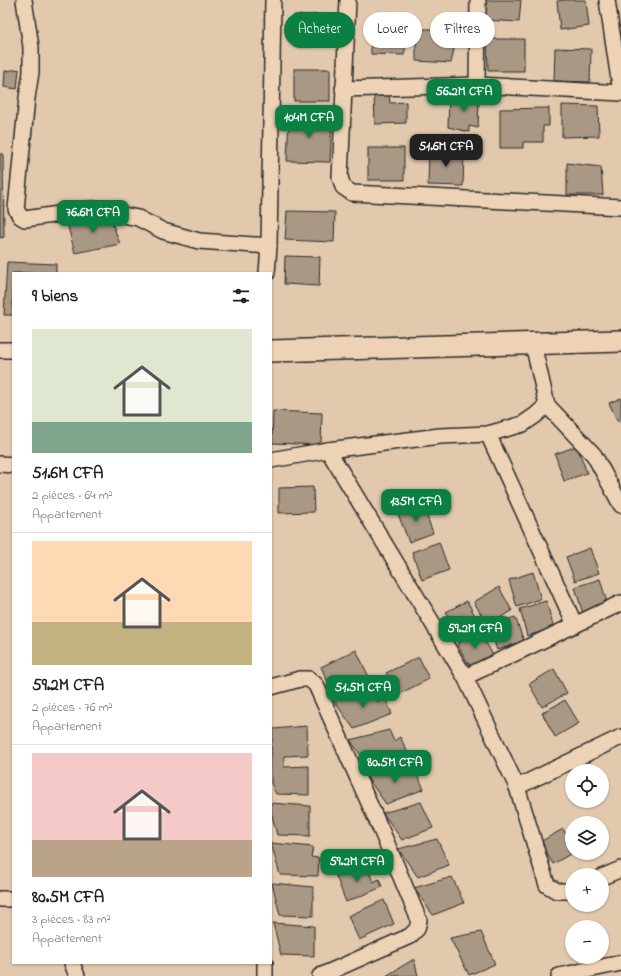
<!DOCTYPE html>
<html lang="fr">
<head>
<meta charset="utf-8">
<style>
	:root { --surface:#fff; --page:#f2f2f2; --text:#202124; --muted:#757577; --line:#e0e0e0; --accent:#0b8043 }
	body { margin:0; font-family:"Indie Flower",sans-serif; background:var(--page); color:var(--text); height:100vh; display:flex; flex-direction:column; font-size:15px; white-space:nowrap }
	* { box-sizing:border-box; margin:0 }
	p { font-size:13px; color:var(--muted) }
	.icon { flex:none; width:22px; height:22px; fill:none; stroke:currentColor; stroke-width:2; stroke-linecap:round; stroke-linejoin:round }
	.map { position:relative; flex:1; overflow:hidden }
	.drawer { position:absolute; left:12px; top:272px; width:260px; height:692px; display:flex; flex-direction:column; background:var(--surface); border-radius:0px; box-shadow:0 1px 3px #0004 }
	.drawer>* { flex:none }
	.hud { position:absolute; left:284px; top:12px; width:277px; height:36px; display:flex; gap:8px }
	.tools { position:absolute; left:565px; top:764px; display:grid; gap:8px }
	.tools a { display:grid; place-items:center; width:44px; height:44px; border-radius:50%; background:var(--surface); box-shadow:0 1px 3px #0004; font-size:20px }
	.price { position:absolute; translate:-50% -34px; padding:0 9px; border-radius:8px; background:var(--accent); color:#fff; font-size:13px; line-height:26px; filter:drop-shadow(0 1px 2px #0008) }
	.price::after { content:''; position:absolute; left:50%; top:24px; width:12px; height:9px; margin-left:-6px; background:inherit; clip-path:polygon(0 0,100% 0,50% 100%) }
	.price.active { background:#222; color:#fff }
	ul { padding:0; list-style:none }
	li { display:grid; align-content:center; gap:8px; height:212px; padding:0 20px }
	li+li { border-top:1px solid var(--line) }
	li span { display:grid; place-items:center; height:124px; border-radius:0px; color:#555 }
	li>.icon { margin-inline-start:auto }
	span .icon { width:72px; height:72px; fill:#fffc; stroke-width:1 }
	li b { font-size:17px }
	h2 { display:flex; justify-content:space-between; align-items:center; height:48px; padding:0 20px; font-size:17px }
	.pill { padding:0 14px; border-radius:18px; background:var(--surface); box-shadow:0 1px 3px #0004; font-size:14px; line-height:36px }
	.pill.active { background:var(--accent); color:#fff }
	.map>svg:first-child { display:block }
	.building { fill:#a99884; stroke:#2b2b2b }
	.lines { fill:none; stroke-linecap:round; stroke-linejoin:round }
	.street-casing { stroke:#2b2b2b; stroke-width:18 }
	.secondary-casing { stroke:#2b2b2b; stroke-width:24 }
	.street { stroke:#eed2b5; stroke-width:15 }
	.secondary { stroke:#eed2b5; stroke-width:21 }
</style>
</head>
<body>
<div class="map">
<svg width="621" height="976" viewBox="0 0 621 976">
	<rect width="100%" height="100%" fill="#e2c8ad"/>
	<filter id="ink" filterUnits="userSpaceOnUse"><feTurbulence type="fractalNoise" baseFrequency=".025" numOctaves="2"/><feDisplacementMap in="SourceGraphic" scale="8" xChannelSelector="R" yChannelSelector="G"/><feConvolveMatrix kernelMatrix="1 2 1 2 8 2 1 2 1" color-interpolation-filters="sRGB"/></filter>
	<g filter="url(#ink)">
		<!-- building -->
		<g class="building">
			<path d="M486 0H521L519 22 484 20Z"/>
			<path d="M565 0H586L589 26 560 30 557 1Z"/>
			<path d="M388 12 412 14 404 55 371 54 370 21 388 18Z"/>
			<path d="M330 14 331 46 294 47V15Z"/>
			<path d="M460 21 451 63 416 61V29H435V23Z"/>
			<path d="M487 39H524V71H488Z"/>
			<path d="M555 48 591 49 590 82 554 81Z"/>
			<path d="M19 69 17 89 4 87 5 71Z"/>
			<rect x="294" y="69" width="36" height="32"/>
			<path d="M374 93H389L390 103 406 102V123L375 124Z"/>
			<path d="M479 96 478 128 469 126V132L448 127 449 97Z"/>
			<path d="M562 105 598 106 599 136 562 137Z"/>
			<path d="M549 108V126H543V142H523V148H500V109Z"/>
			<path d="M289 116 332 118 330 162 287 161Z"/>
			<rect x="368" y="148" width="36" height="32"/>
			<path d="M429 149 464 150 463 186 428 185Z"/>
			<path d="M0 154H3L4 237 0 238Z"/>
			<path d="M567 163 601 167 603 195H567Z"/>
			<path d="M287 211 335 212 334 242 285 240Z"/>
			<path d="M110 217 120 244 75 253 67 223Z"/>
			<path d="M285 256 320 257 319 286 284 284Z"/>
			<path d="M7 262 56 264V273H13V315H4Z"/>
			<path d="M621 398V421L618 422 609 403Z"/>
			<path d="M273 411 322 413 321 445 272 443Z"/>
			<path d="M577 446 587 473 564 481 555 454Z"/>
			<path d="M313 487 314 512 279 513V488Z"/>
			<path d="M423 505 433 533 409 542 398 514Z"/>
			<path d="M439 542 449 570 422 580 412 552Z"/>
			<path d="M590 548 599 573 575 581 566 557Z"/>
			<path d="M533 572 541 599 517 607 509 580Z"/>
			<path d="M600 579 608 606 583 614 575 587Z"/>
			<path d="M499 587 512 611 487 625 474 602Z"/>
			<path d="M467 601 479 623 459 635 446 612Z"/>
			<path d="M546 601 554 628 527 636 520 609Z"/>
			<path d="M515 617 524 641 497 650 489 626Z"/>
			<path d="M479 631 493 655 471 668 457 644Z"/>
			<path d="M356 650 369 677 334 695 321 667Z"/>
			<path d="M419 657 429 679 397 695 386 673Z"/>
			<path d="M554 669 567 693 542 707 529 684Z"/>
			<path d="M373 691 378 702 385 697 392 714 354 729 334 701Z"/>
			<path d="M565 700 579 723 555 737 542 713Z"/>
			<path d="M307 726 308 755 284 756V767L309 766V795L276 794 271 783V747L273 729Z"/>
			<path d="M389 730 394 741 400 737 408 753 370 768 350 740Z"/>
			<path d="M405 765 410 776 416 772 424 789 386 804 366 776Z"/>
			<path d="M421 802 433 828 402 840 383 813Z"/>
			<path d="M271 803 310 806V836L277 835 271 812Z"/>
			<path d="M563 829 572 844V853L553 864 540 842Z"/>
			<path d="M437 839 449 865 418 877 398 849Z"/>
			<path d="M271 843 313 847 311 857 319 858 318 876 280 875Z"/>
			<path d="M366 864 373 882 379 879 382 887 346 902 336 876Z"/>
			<path d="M452 877 464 903 433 915 414 888Z"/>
			<path d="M272 883 313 887V916L280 915Z"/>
			<path d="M384 900 394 924 359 940 348 916Z"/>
			<path d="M273 923 314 926V956L281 955Z"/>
			<path d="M481 932 495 964 469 975 450 938Z"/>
			<path d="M414 959 418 976H386Z"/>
		</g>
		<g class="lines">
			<defs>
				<g id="street">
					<path d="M24 0 31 47V72L27 98 16 209 20 216 25 219 93 209 138 218 163 231 199 241 269 246"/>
					<path d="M348 0 340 177 343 187 352 193 621 207"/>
					<path d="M607 0 621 93"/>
					<path d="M477 85 478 0"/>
					<path d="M343 89 477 85 621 93"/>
					<path d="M267 273 269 246 273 0"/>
					<path d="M533 344 547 405"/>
					<path d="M0 350H13"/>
					<path d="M488 434 575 625"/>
					<path d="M328 450 465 677 517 787 547 885 557 891H572"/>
					<path d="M271 460 328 450 440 436 488 434 523 424 536 415 547 405 594 455 621 505"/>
					<path d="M0 464 13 465"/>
					<path d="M465 677 621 603"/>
					<path d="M271 687 300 679H309L316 685 382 832 419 920 417 929 410 936 320 976"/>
					<path d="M517 787 621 737"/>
					<path d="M602 877 621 869"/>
					<path d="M0 899H13"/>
					<path d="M72 963 77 976"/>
					<path d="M265 963V976"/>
					<path d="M559 976 621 963"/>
				</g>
				<path id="secondary" d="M271 351 621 341"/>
			</defs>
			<!-- street casing -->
			<use href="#street" class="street-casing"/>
			<!-- secondary casing -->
			<use href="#secondary" class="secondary-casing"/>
			<!-- street -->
			<use href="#street" class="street"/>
			<!-- secondary -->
			<use href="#secondary" class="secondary"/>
		</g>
	</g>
</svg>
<div class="tools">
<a><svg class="icon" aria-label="locate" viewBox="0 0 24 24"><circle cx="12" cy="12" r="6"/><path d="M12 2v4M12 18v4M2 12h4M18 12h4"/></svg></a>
<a><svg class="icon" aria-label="layers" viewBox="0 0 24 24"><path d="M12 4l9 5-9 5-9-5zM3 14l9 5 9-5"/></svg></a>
<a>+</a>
<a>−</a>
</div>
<b class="price" style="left:464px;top:113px">56.2M CFA</b>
<b class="price" style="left:309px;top:139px">104M CFA</b>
<b class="price active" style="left:446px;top:168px">51.6M CFA</b>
<b class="price" style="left:93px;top:234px">76.6M CFA</b>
<b class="price" style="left:416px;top:523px">135M CFA</b>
<b class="price" style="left:475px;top:650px">59.2M CFA</b>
<b class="price" style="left:363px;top:709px">51.5M CFA</b>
<b class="price" style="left:395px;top:784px">80.5M CFA</b>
<b class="price" style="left:357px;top:883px">59.2M CFA</b>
<div class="hud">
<a class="pill active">Acheter</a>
<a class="pill">Louer</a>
<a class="pill">Filtres</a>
</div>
<section class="drawer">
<h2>9 biens<svg class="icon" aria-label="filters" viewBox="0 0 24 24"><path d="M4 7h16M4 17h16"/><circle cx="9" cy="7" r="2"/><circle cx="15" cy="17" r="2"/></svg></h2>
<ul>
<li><span style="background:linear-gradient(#dfe7d0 75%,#7fa58c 0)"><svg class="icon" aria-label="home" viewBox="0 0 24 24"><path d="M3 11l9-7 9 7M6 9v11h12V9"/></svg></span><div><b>51.6M CFA</b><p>2 pièces · 64 m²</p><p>Appartement</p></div></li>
<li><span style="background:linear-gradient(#ffd9b3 65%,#c2b280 0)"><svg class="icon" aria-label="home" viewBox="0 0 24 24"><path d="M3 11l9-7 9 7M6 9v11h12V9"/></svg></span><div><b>59.2M CFA</b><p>2 pièces · 76 m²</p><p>Appartement</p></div></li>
<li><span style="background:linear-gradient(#f6c9c9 70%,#b9a48a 0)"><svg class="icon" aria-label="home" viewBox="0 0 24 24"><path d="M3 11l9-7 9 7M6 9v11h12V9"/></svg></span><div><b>80.5M CFA</b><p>3 pièces · 83 m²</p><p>Appartement</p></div></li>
</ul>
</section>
</div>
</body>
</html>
